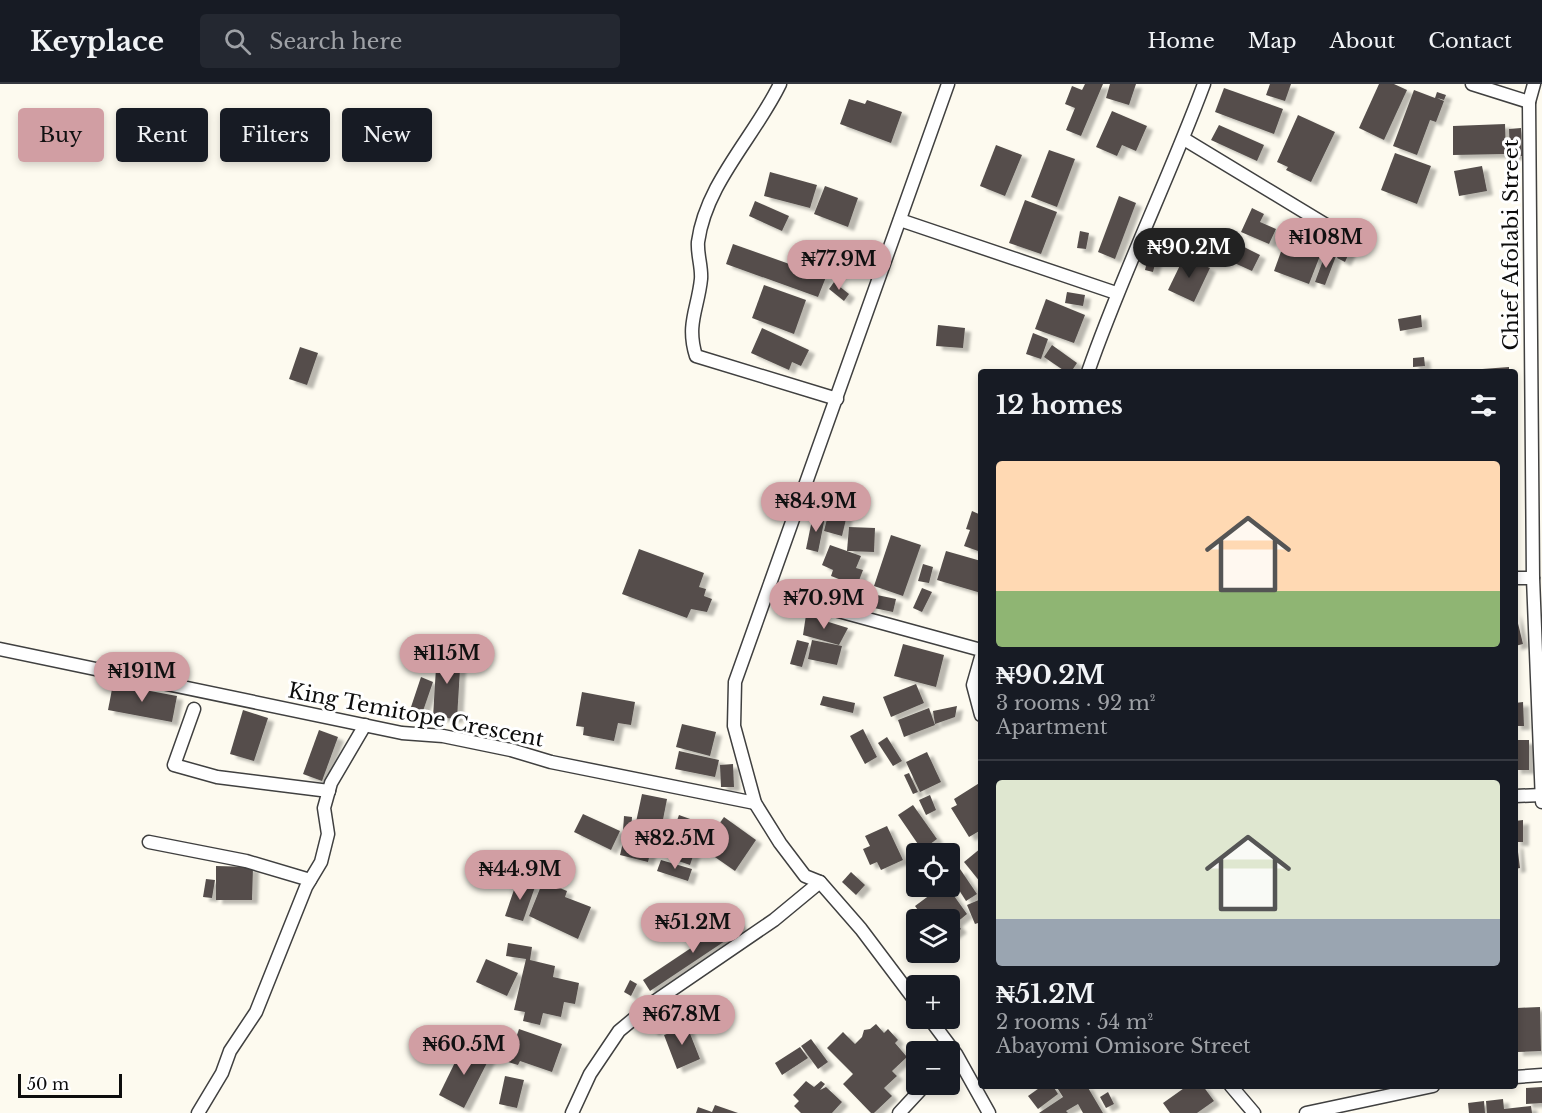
<!DOCTYPE html>
<html lang="en">
<head>
<meta charset="utf-8">
<style>
	:root { --surface:#171b24; --page:#242831; --text:#f1f3f6; --muted:#9ea1a6; --line:#363941; --accent:#d19ea3 }
	body { margin:0; font-family:"Libre Baskerville",serif; background:var(--page); color:var(--text); height:100vh; display:flex; flex-direction:column; font-size:22px; white-space:nowrap }
	* { box-sizing:border-box; margin:0 }
	p { font-size:20px; color:var(--muted) }
	.icon { flex:none; width:33px; height:33px; fill:none; stroke:currentColor; stroke-width:2; stroke-linecap:round; stroke-linejoin:round }
	.map { position:relative; flex:1; overflow:hidden }
	.drawer { position:absolute; left:978px; top:285px; width:540px; height:720px; display:flex; flex-direction:column; background:var(--surface); border-radius:6px; box-shadow:0 3px 9px #0003 }
	.drawer>* { flex:none }
	.banner { position:absolute; left:18px; top:24px; width:570px; height:54px; display:flex; gap:12px }
	.controls { position:absolute; left:906px; top:759px; display:grid; gap:12px }
	.controls a { display:grid; place-items:center; width:54px; height:54px; border-radius:6px; background:var(--surface); box-shadow:0 3px 9px #0003; font-size:30px }
	.scale { position:absolute; left:18px; bottom:15px; width:104px; box-sizing:border-box; padding-left:6px; border:3px solid #0d0d0d; border-top:0; font-size:16px; line-height:21px; white-space:nowrap; color:#0d0d0d; -webkit-text-stroke:4px #fff; paint-order:stroke }
	.price { position:absolute; translate:-50% -51px; padding:0 14px; border-radius:21px; background:var(--accent); color:#111; font-size:20px; line-height:39px; filter:drop-shadow(0 2px 3px #0008) }
	.price::after { content:''; position:absolute; left:50%; top:36px; width:18px; height:14px; margin-left:-9px; background:inherit; clip-path:polygon(0 0,100% 0,50% 100%) }
	.price.current { background:#222; color:#fff }
	ul { padding:0; list-style:none }
	li { display:grid; align-content:center; gap:12px; height:318px; padding:0 18px }
	li+li { border-top:2px solid var(--line) }
	li span { display:grid; place-items:center; height:186px; border-radius:6px; color:#555 }
	li>.icon { margin-inline-start:auto }
	span .icon { width:108px; height:108px; fill:#fffc; stroke-width:1 }
	li b { font-size:26px }
	h2 { display:flex; justify-content:space-between; align-items:center; height:72px; padding:0 18px; font-size:26px }
	.pill { padding:0 21px; border-radius:6px; background:var(--surface); box-shadow:0 3px 9px #0003; font-size:21px; line-height:54px }
	.pill.current { background:var(--accent); color:#111 }
	header { display:flex; align-items:center; gap:36px; box-sizing:border-box; height:84px; padding:0 30px; background:var(--surface); border-bottom:2px solid var(--line) }
	header strong { font-size:28px }
	nav { display:flex; gap:33px; margin-inline-start:auto; font-size:21px }
	.search { width:420px; height:54px; background:var(--page); display:flex; align-items:center; gap:15px; box-sizing:border-box; padding:0 21px; border-radius:6px; color:var(--muted); font-size:22px }
	.map>svg:first-child { display:block }
	.building { fill:#544e4b; filter:url(#shadow) }
	.lines { fill:none; stroke-linecap:round; stroke-linejoin:round }
	.minor-casing { stroke:#404040; stroke-width:15 }
	.minor { stroke:#fff; stroke-width:12 }
	.labels { text-anchor:middle; dominant-baseline:central; stroke-width:6; stroke-linejoin:round; paint-order:stroke }
	.street-label { font-size:21px; fill:#0d0d0d; stroke:#fff }
</style>
</head>
<body>
<header>
<strong>Keyplace</strong>
<div class="search"><svg class="icon" aria-label="search" viewBox="0 0 24 24"><circle cx="10" cy="10" r="6"/><path d="M15 15l6 6"/></svg>Search here</div>
<nav><a>Home</a><a>Map</a><a>About</a><a>Contact</a></nav>
</header>
<div class="map">
<svg width="1542" height="1029" viewBox="0 0 1542 1029">
	<defs>
		<filter id="shadow"><feDropShadow dx="6" dy="4" stdDeviation="1.5" flood-color="#0004"/></filter>
	</defs>
	<rect width="100%" height="100%" fill="#fdfaef"/>
	<!-- building -->
	<g class="building">
		<path d="M1085 0H1103L1081 52 1066 46 1075 24 1065 20 1072 2 1082 6Z"/>
		<path d="M1110 0H1136L1129 21 1106 14Z"/>
		<path d="M1270 0H1291L1285 17 1266 11Z"/>
		<path d="M1379 0H1394L1407 6 1384 56 1359 44Z"/>
		<path d="M1224 4 1283 25 1274 50 1215 28Z"/>
		<path d="M1414 6 1435 14 1437 8 1446 11 1444 16 1437 14 1444 17 1436 38 1430 36 1417 71 1393 62Z"/>
		<path d="M849 15 865 20 867 16 902 28 891 59 840 40Z"/>
		<path d="M1112 27 1147 42 1136 67 1122 61 1117 72 1096 63Z"/>
		<path d="M1298 31 1335 48 1311 98 1286 86 1288 83 1277 78Z"/>
		<path d="M1505 40 1506 70 1453 71V42Z"/>
		<path d="M1219 41 1264 61 1257 77 1211 56Z"/>
		<path d="M1521 44 1522 72H1510L1509 45Z"/>
		<path d="M996 61 1022 71 1005 112 980 102Z"/>
		<path d="M1049 66 1075 75 1057 123 1031 113Z"/>
		<path d="M1395 69 1431 82 1417 120 1381 106Z"/>
		<path d="M1482 82 1487 107 1459 112 1454 87Z"/>
		<path d="M770 88 817 101 810 124 764 112Z"/>
		<path d="M825 102 858 114 848 143 814 130Z"/>
		<path d="M1119 112 1136 119 1115 175 1098 168Z"/>
		<path d="M1025 116 1057 128 1041 170 1009 159Z"/>
		<path d="M755 117 789 132 782 147 749 132Z"/>
		<path d="M1252 124 1264 130 1260 138 1276 145 1269 160 1241 148Z"/>
		<path d="M1080 147 1089 149 1086 165 1077 164Z"/>
		<path d="M1287 151 1323 164 1309 200 1274 187Z"/>
		<path d="M733 160 826 193 818 213 726 180Z"/>
		<path d="M1238 160 1260 171 1252 187 1230 177Z"/>
		<path d="M1342 163 1350 167 1345 178 1337 174Z"/>
		<path d="M1326 168 1336 172 1325 201 1315 198Z"/>
		<path d="M1184 173 1210 184 1194 218 1168 206Z"/>
		<path d="M1148 174 1156 176 1153 188 1145 186Z"/>
		<path d="M834 198 849 210 844 217 829 205Z"/>
		<path d="M764 201 806 216 794 250 752 234Z"/>
		<path d="M1067 208 1085 211 1083 222 1065 219Z"/>
		<path d="M1046 215 1085 231 1074 259 1035 245Z"/>
		<path d="M1421 231 1422 243 1400 247 1398 235Z"/>
		<path d="M938 241 965 244 963 264 936 262Z"/>
		<path d="M762 244 809 266 801 282 792 278 789 286 751 269Z"/>
		<path d="M1033 249 1048 255 1041 275 1026 270Z"/>
		<path d="M1052 261 1077 279 1071 288H1066L1044 273Z"/>
		<path d="M300 263 318 269 307 301 289 295Z"/>
		<path d="M1424 273 1425 282 1413 283V274Z"/>
		<path d="M1509 283V288H1469V286Z"/>
		<path d="M829 427 847 431 842 452 824 447Z"/>
		<path d="M972 427 981 431V468L964 462 970 446 966 445Z"/>
		<path d="M813 431 825 433 818 468 806 465Z"/>
		<path d="M849 443 875 444 874 468 847 467Z"/>
		<path d="M891 451 921 461 903 512 874 502Z"/>
		<path d="M830 461 861 472 856 484 863 486 857 502 831 492 833 486 822 481Z"/>
		<path d="M639 465 704 489 699 503 706 505 704 512 712 515 707 528 691 525 687 534 622 510Z"/>
		<path d="M946 467 981 477V509L937 496Z"/>
		<path d="M923 480 933 483 929 499 918 497Z"/>
		<path d="M922 504 932 508 922 528 913 524Z"/>
		<path d="M877 511 896 515 893 528 874 524Z"/>
		<path d="M1515 527 1523 560 1515 562Z"/>
		<path d="M806 531 848 544 839 561 803 551Z"/>
		<path d="M797 556 809 559 802 583 790 580Z"/>
		<path d="M812 556 842 562 837 581 808 575Z"/>
		<path d="M903 560 944 571 936 603 894 592Z"/>
		<path d="M437 567 461 568 457 635 433 633Z"/>
		<path d="M421 593 433 598 423 627 411 623Z"/>
		<path d="M113 600 177 612 172 638 108 626Z"/>
		<path d="M916 600 924 619 891 633 883 613Z"/>
		<path d="M582 608 635 618 631 641 618 639 614 657 583 651 584 643 576 642Z"/>
		<path d="M823 612 855 619 853 629 820 621Z"/>
		<path d="M1523 618 1524 642H1515V619Z"/>
		<path d="M957 622 955 633 935 640 933 627Z"/>
		<path d="M929 624 935 641 904 653 898 636Z"/>
		<path d="M243 626 268 634 254 677 230 670Z"/>
		<path d="M682 640 716 648 710 672 676 663Z"/>
		<path d="M863 645 877 673 865 680 850 652Z"/>
		<path d="M319 646 338 653 322 697 303 690Z"/>
		<path d="M887 653 902 677 893 682 878 659Z"/>
		<rect x="1515" y="656" width="14" height="30"/>
		<path d="M679 667 719 676 715 693 675 685Z"/>
		<path d="M927 668 941 698 920 708 906 678Z"/>
		<path d="M733 680 734 703H721L720 681Z"/>
		<path d="M909 689 918 708 913 710 904 691Z"/>
		<path d="M981 698V746L969 753 951 724 957 721 954 715Z"/>
		<path d="M642 710 667 715 659 756 633 752Z"/>
		<path d="M930 711 936 726 926 731 919 716Z"/>
		<path d="M913 721 937 755 922 766 898 731Z"/>
		<path d="M583 730 620 747 611 766 574 748Z"/>
		<path d="M679 731 704 740 690 781 664 772Z"/>
		<path d="M624 732 632 733 631 747H623Z"/>
		<path d="M724 733 756 756 735 787 702 764Z"/>
		<path d="M1523 736V758H1515V737Z"/>
		<path d="M887 742 903 776 881 786 877 778 870 781 863 765 870 762 865 752Z"/>
		<path d="M624 754 652 761 648 778 620 771Z"/>
		<path d="M1517 760 1520 784 1515 785V761Z"/>
		<path d="M981 764V799L964 778Z"/>
		<path d="M661 776 692 785 688 797 657 787Z"/>
		<path d="M216 782 253 783 252 816H216Z"/>
		<path d="M960 785 977 810 966 817 950 792Z"/>
		<path d="M851 788 865 801 856 811 842 798Z"/>
		<path d="M206 795 215 796 212 814 203 813Z"/>
		<path d="M517 797 535 803 523 837 505 832Z"/>
		<path d="M543 797 567 807 565 813 591 823 578 855 529 832Z"/>
		<path d="M942 802H947L967 830 956 839 961 845 950 853V836H925L915 822Z"/>
		<path d="M981 815V838L975 840 967 821Z"/>
		<path d="M736 834 743 845 650 907 643 896Z"/>
		<path d="M700 839 708 848 699 855 691 846Z"/>
		<path d="M508 859 532 863 530 876 555 882 553 893 579 899 575 920 564 918 561 933 543 929 540 941 523 937 525 928 514 926 526 875 506 872Z"/>
		<path d="M486 875 518 889 507 912 476 898Z"/>
		<path d="M630 896 637 900 631 912 624 908Z"/>
		<path d="M1540 923 1541 967 1517 968V924Z"/>
		<path d="M674 924 679 932 653 948 648 940Z"/>
		<path d="M679 938 681 944 687 942 700 975 677 985 664 951 672 948 670 942Z"/>
		<path d="M876 940 884 949 888 945 898 956 895 959 907 973 892 987 897 992 884 1004 892 1012 874 1029H871L843 1000 853 990 827 964 843 948 855 960 862 953 864 946 870 945Z"/>
		<path d="M519 945 562 960 552 988 520 977 518 981 508 978Z"/>
		<path d="M811 955 828 978 818 985 801 962Z"/>
		<path d="M464 960 490 973 464 1024 439 1011Z"/>
		<path d="M800 963 808 974 782 991 775 979Z"/>
		<path d="M505 992 524 996 517 1024 499 1020Z"/>
		<path d="M806 997 814 1003 821 997 825 1000 820 1006 826 1003 842 1018 832 1029H801L794 1022 799 1017 793 1011Z"/>
		<path d="M1042 1002H1053L1058 1010 1038 1025 1028 1012Z"/>
		<path d="M1056 1002H1087L1103 1029H1083L1078 1020 1066 1027 1068 1029H1039L1063 1013Z"/>
		<path d="M1187 1002H1203L1214 1017 1197 1029H1170L1163 1019Z"/>
		<path d="M1542 1003V1019L1526 1020V1004Z"/>
		<path d="M1108 1008 1114 1020 1106 1024 1100 1013Z"/>
		<path d="M1503 1015 1504 1025 1531 1022 1532 1029H1487L1486 1017Z"/>
		<path d="M1484 1017 1485 1029H1469L1468 1019Z"/>
		<path d="M715 1021 738 1029H696L698 1023 712 1028Z"/>
	</g>
	<g class="lines">
		<defs>
			<g id="minor">
				<path d="M780 0C755 52 706 99 698 158 697 170 702 183 701 195 698 225 686 240 696 272L837 315"/>
				<path d="M1472 0 1529 18"/>
				<path d="M1534 0 1529 18 1533 494 1542 718"/>
				<path d="M1184 55 1331 144"/>
				<path d="M900 136 1116 209"/>
				<path d="M1088 288C1122 190 1168 97 1204 0"/>
				<path d="M1515 494H1533"/>
				<path d="M769 508 981 566"/>
				<path d="M0 565 402 649 443 652 511 666 551 678 755 719"/>
				<path d="M981 573 973 601 981 631"/>
				<path d="M194 625 174 681 217 693 329 707"/>
				<path d="M1515 712 1542 711"/>
				<path d="M149 758 246 777 310 796"/>
				<path d="M916 918 861 845 820 798 805 792 780 759 755 719 734 642 735 598 948 0"/>
				<path d="M929 934 956 970 989 1029"/>
				<path d="M1515 993 1542 991"/>
				<path d="M1231 1002 1254 1029"/>
				<path d="M198 1029 222 989 230 967 256 928 306 803 321 778 328 750 324 724 331 699 365 641"/>
				<path d="M572 1029 590 990 619 947 654 918 774 836 820 798"/>
				<path d="M899 1029 926 1000"/>
				<path d="M1306 1029 1433 1002"/>
			</g>
		</defs>
		<!-- minor casing -->
		<use href="#minor" class="minor-casing"/>
		<!-- minor -->
		<use href="#minor" class="minor"/>
	</g>
	<g class="labels">
		<!-- street labels -->
		<g class="street-label">
			<text transform="translate(1511 161) rotate(-90)">Chief Afolabi Street</text>
			<text transform="translate(416 631) rotate(11)">King Temitope Crescent</text>
		</g>
	</g>
</svg>
<div class="controls">
<a><svg class="icon" aria-label="locate" viewBox="0 0 24 24"><circle cx="12" cy="12" r="6"/><path d="M12 2v4M12 18v4M2 12h4M18 12h4"/></svg></a>
<a><svg class="icon" aria-label="layers" viewBox="0 0 24 24"><path d="M12 4l9 5-9 5-9-5zM3 14l9 5 9-5"/></svg></a>
<a>+</a>
<a>−</a>
</div>
<div class="scale">50 m</div>
<b class="price" style="left:1326px;top:185px">₦108M</b>
<b class="price current" style="left:1189px;top:195px">₦90.2M</b>
<b class="price" style="left:839px;top:207px">₦77.9M</b>
<b class="price" style="left:816px;top:449px">₦84.9M</b>
<b class="price" style="left:824px;top:546px">₦70.9M</b>
<b class="price" style="left:447px;top:601px">₦115M</b>
<b class="price" style="left:142px;top:619px">₦191M</b>
<b class="price" style="left:675px;top:786px">₦82.5M</b>
<b class="price" style="left:520px;top:817px">₦44.9M</b>
<b class="price" style="left:693px;top:870px">₦51.2M</b>
<b class="price" style="left:682px;top:962px">₦67.8M</b>
<b class="price" style="left:464px;top:992px">₦60.5M</b>
<div class="banner">
<a class="pill current">Buy</a>
<a class="pill">Rent</a>
<a class="pill">Filters</a>
<a class="pill">New</a>
</div>
<section class="drawer">
<h2>12 homes<svg class="icon" aria-label="filters" viewBox="0 0 24 24"><path d="M4 7h16M4 17h16"/><circle cx="9" cy="7" r="2"/><circle cx="15" cy="17" r="2"/></svg></h2>
<ul>
<li><span style="background:linear-gradient(#ffd9b3 70%,#8fb573 0)"><svg class="icon" aria-label="home" viewBox="0 0 24 24"><path d="M3 11l9-7 9 7M6 9v11h12V9"/></svg></span><div><b>₦90.2M</b><p>3 rooms · 92 m²</p><p>Apartment</p></div></li>
<li><span style="background:linear-gradient(#dfe7d0 75%,#9aa5b1 0)"><svg class="icon" aria-label="home" viewBox="0 0 24 24"><path d="M3 11l9-7 9 7M6 9v11h12V9"/></svg></span><div><b>₦51.2M</b><p>2 rooms · 54 m²</p><p>Abayomi Omisore Street</p></div></li>
</ul>
</section>
</div>
</body>
</html>
